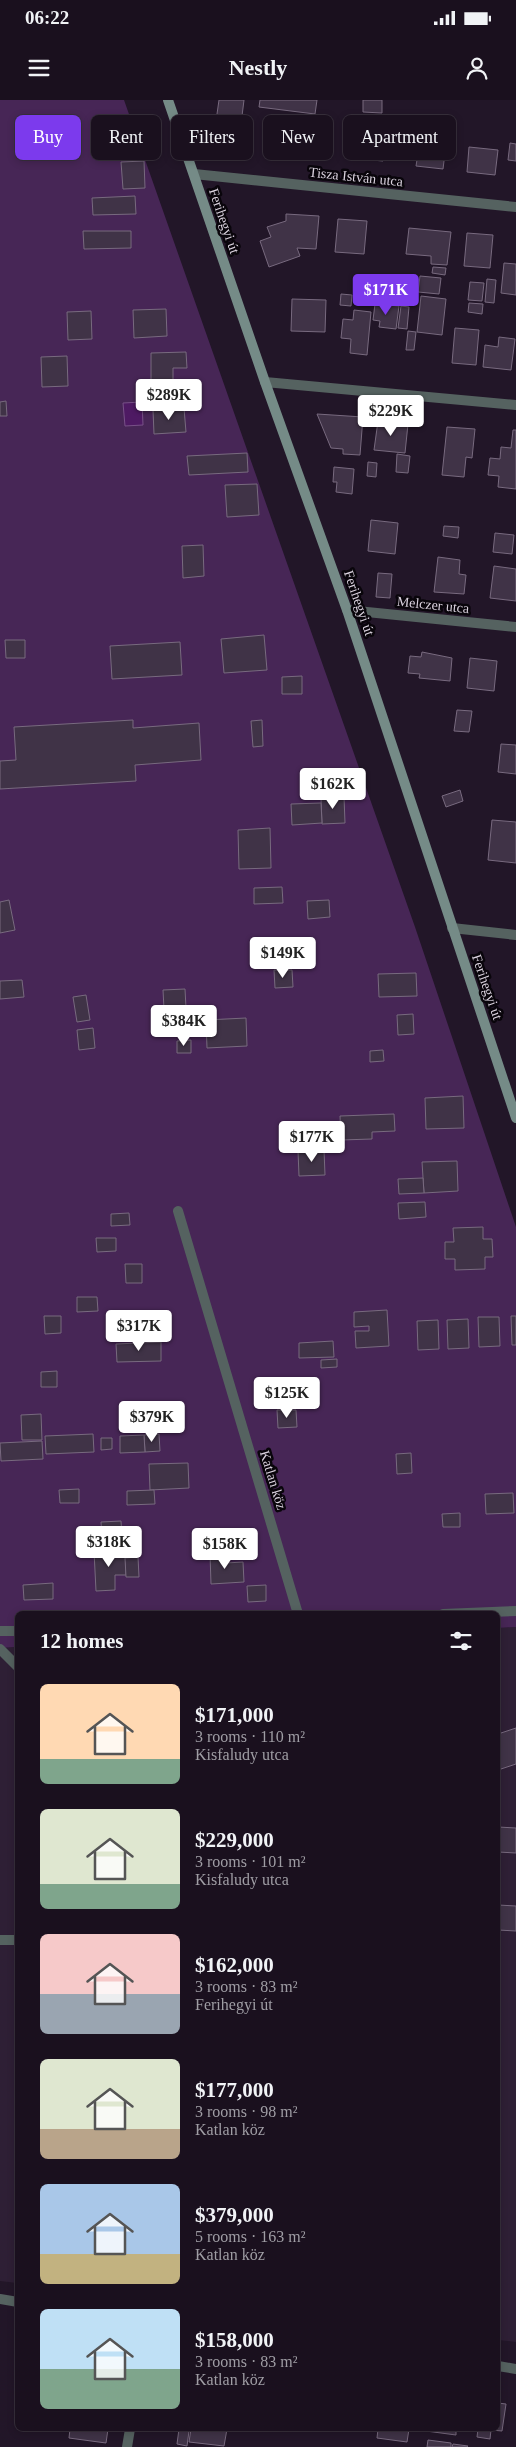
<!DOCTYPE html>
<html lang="en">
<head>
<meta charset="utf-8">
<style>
	:root { --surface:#1a101e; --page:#231927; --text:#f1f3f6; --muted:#9f9da4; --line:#38303c; --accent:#7c3aed }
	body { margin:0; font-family:Georgia,serif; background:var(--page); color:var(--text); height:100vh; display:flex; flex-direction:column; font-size:19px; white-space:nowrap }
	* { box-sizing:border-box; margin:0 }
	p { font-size:16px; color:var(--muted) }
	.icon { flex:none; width:28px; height:28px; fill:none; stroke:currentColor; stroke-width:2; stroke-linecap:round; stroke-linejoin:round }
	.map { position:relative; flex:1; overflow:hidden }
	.side { position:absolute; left:15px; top:1511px; width:485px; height:820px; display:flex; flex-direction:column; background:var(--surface); border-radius:8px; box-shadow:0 2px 8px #0003,0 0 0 1px var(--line) }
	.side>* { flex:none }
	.hud { position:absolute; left:15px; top:15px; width:486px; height:45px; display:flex; gap:10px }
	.price { position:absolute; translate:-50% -42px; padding:0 11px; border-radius:5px; background:#fff; color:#222; font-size:16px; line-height:32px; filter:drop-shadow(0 1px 2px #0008) }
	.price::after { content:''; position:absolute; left:50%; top:30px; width:15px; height:11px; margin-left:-8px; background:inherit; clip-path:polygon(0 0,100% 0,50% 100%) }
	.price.current { background:var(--accent); color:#fff }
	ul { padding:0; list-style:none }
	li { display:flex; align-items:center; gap:15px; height:125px; padding:0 25px }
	li span { display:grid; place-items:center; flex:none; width:140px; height:100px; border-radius:8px; color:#555 }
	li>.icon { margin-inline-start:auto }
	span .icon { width:60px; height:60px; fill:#fffc; stroke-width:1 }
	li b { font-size:21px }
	h2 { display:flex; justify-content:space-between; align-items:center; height:60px; padding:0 25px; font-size:21px }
	.tag { padding:0 18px; border-radius:8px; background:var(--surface); box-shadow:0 2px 8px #0003,0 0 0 1px var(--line); font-size:18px; line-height:45px }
	.tag.current { background:var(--accent); color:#fff }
	.status { display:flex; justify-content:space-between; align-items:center; height:35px; padding:0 25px; background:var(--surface); direction:ltr }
	.status svg { height:14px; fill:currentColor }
	header { display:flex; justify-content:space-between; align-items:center; height:65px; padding:0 25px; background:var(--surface); font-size:22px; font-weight:600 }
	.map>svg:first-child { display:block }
	.built { fill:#2e1f35 }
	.green { fill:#472656 }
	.water { fill:#4e1a63; stroke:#785188 }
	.building { fill:#403347; stroke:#786a7f }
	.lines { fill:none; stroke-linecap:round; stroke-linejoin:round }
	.minor { stroke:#556260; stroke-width:10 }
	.secondary { stroke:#758b87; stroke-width:10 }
	.labels { text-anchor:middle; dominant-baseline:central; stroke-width:5; stroke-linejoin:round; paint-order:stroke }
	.street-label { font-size:14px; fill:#dad2de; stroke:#09050b }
</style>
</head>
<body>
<div class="status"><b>06:22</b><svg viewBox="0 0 49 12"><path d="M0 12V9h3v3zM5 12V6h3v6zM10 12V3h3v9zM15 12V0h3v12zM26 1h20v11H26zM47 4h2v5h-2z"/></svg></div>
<header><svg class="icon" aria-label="menu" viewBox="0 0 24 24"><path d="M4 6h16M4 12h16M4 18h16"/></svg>Nestly<svg class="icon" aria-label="person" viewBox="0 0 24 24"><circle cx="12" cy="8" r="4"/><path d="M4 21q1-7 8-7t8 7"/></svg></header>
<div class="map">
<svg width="516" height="2347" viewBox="0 0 516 2347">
	<rect width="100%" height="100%" fill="#221628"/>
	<!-- built -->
	<g class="built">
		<path d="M516 1527V2242L498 2240V1528Z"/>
		<path d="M18 1547 17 2183 0 2181V1548Z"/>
	</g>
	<!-- green -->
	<path class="green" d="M0 0H124L415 827 516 1127V1527L498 1528V1514H18L17 1547 0 1548Z"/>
	<!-- water -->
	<path class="water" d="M142 302 143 325 125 326 123 303Z"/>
	<!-- building -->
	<g class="building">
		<path d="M219 0H244L242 16H238L237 24 216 21Z"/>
		<path d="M260 0H317L315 14 259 7Z"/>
		<path d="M363 0H382V13L363 12Z"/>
		<path d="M353 25 385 28 383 61 350 58Z"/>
		<path d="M408 31 447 37 443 69 416 66 417 60 404 58Z"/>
		<path d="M510 43 516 44V61L508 60Z"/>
		<path d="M469 47 498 50 495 75 467 72Z"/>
		<path d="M144 61 145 88 123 89 121 62Z"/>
		<path d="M135 96 136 114 93 115 92 98Z"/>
		<path d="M286 114 319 116 316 149 297 148 300 156 269 167 260 141 271 137 267 127 286 121Z"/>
		<path d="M338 119 367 121 364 154 335 152Z"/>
		<path d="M409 128 451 132 447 165 431 164V156L406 154Z"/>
		<path d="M83 131H131V148L84 149Z"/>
		<path d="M467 133 493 135 490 168 464 166Z"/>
		<path d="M504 163 516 164V195L501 193Z"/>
		<path d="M433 167 446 168 445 175 432 173Z"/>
		<path d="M420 176 441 178 439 194 418 192Z"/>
		<path d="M487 179 496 180 494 203 485 202Z"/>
		<path d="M470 182 484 183 482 201 468 200Z"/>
		<path d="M341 194 352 195 351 206 340 205Z"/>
		<path d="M397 195 409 196 408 202 397 200Z"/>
		<path d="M421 196 446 199 442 235 417 232Z"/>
		<path d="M292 199 326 200 325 232 291 231Z"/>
		<path d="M469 203 483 204 482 214 468 212Z"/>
		<path d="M375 204 399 206 396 229 379 227 380 221 373 220Z"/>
		<path d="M401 206 409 207 407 229 398 228Z"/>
		<path d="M166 209 167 236 134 238 133 210Z"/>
		<path d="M354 210 371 212 367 255 350 253 351 239 341 238 343 219 353 220Z"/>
		<path d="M91 211 92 239 68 240 67 212Z"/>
		<path d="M455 228 479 230 476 265 452 263Z"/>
		<path d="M408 231 416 232 414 250H406Z"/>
		<path d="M499 237 515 239 511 270 483 267 485 245 498 247Z"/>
		<path d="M186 252 187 268H173V283H151V253Z"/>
		<path d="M67 256 68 286 42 287 41 257Z"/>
		<path d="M6 301 7 316H0V302Z"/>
		<path d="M184 308 186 332 154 334 153 310Z"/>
		<path d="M317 314 363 317 360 355 343 354V349L331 348Z"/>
		<path d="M378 321 408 324 405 353 374 350Z"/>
		<path d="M447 327 475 329 472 358 466 357 464 377 442 375Z"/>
		<path d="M513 330H516V389L498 387 499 376 488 375 490 358 500 359 501 347 511 348Z"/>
		<path d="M247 353 248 372 189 375 187 356Z"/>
		<path d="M397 354 410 356 408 373 396 372Z"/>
		<path d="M368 362 377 363 376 377 367 376Z"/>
		<path d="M334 367 354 369 352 394 336 392 337 382H333Z"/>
		<path d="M257 384 259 415 227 417 225 385Z"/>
		<path d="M371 420 398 423 395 454 368 451Z"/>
		<path d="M444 426 459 427 458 438 443 436Z"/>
		<path d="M495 433 514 435 512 454 493 452Z"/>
		<path d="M203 445 204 476 183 478 182 446Z"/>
		<path d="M438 457 460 460 459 474 466 475 464 494 434 492Z"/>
		<path d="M494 466 516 469V501L490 498Z"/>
		<path d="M378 473 392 474 390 498 376 497Z"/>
		<path d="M264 535 267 570 224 573 221 539Z"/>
		<path d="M5 540H25V558H6Z"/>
		<path d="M180 542 182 575 112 579 110 546Z"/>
		<path d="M422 552 452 558 450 581 419 578 420 574 408 573 410 556 421 557Z"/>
		<path d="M470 558 497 561 494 591 467 588Z"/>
		<path d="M302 576V594H282V577Z"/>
		<path d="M457 610 472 611 469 632 454 631Z"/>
		<path d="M133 620V628L199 623 201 660 135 665 136 681 0 689V661L16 660 14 627Z"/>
		<path d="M262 620 263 646 253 647 251 621Z"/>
		<path d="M501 644 516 645V674L498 672Z"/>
		<path d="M460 690 463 701 446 707 442 696Z"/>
		<path d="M344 697 345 723 322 724 321 698Z"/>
		<path d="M321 703 322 723 292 725 291 704Z"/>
		<path d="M492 720 516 722V763L488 760Z"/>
		<path d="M270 728 271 768 239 769 238 730Z"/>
		<path d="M282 787 283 803 254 804V788Z"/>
		<path d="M9 800 15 830 0 833V802Z"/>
		<path d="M329 800 330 817 308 819 307 801Z"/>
		<path d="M274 870H292L293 887 275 888Z"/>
		<path d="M416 873 417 896 379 897 378 874Z"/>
		<path d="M22 880 24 897 0 899V881Z"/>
		<path d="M185 889 186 908 164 909 163 890Z"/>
		<path d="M86 895 90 920 77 922 73 897Z"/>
		<path d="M413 914 414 934 398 935 397 915Z"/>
		<path d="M246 918 247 946 207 948 206 920Z"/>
		<path d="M93 928 95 948 79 950 77 930Z"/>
		<path d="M191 940V953H177V941Z"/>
		<path d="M383 950 384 961 370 962V951Z"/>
		<path d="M463 996 464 1028 426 1029 425 998Z"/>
		<path d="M394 1014 395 1031 372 1032V1039L341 1040 340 1016Z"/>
		<path d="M324 1050 325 1075 299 1076 298 1051Z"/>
		<path d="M457 1061 458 1091 424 1093 422 1062Z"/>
		<path d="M423 1078 424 1093 399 1094 398 1079Z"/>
		<path d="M425 1102 426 1117 399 1119 398 1103Z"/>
		<path d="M129 1113 130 1125 111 1126V1114Z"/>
		<path d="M483 1127V1139H492L493 1157H485V1169L455 1170V1159H445V1142H454L453 1128Z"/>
		<path d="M96 1138H116V1151L97 1152Z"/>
		<path d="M125 1164H142V1183H126Z"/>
		<path d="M77 1197H97L98 1211 77 1212Z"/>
		<path d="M387 1210 389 1246 356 1248 355 1231H369V1226L354 1227V1212Z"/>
		<path d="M44 1216H61V1233L45 1234Z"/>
		<path d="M511 1216H516V1245H512Z"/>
		<path d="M478 1217H499L500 1246 479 1247Z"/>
		<path d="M468 1219 469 1248 448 1249 447 1220Z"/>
		<path d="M438 1220 439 1249 418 1250 417 1221Z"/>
		<path d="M333 1241 334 1257 299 1258V1243Z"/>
		<path d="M161 1242V1261L117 1262 116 1244Z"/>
		<path d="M337 1259V1267L321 1268V1260Z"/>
		<path d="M57 1271V1287H41V1272Z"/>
		<path d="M277 1310H296L297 1327 278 1328Z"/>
		<path d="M41 1314 42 1340H22L21 1315Z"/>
		<path d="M93 1334 94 1352 46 1354 45 1336Z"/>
		<path d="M159 1334 160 1351 145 1352 144 1335Z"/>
		<path d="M144 1335 145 1352 120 1353V1336Z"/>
		<path d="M101 1338H112V1349L101 1350Z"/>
		<path d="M42 1341 43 1359 1 1361 0 1343Z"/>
		<path d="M411 1353 412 1373 397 1374 396 1354Z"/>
		<path d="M188 1363 189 1388 150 1390 149 1364Z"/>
		<path d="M79 1389V1403H60L59 1390Z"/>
		<path d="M154 1390 155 1404 127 1405V1391Z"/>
		<path d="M513 1393 514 1413 486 1414 485 1394Z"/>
		<path d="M460 1413V1427H443L442 1414Z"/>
		<path d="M121 1421 122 1435 102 1436 101 1422Z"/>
		<path d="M125 1450 126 1475H115V1490L96 1491 94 1451Z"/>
		<path d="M210 1454H226V1463L243 1462 244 1482 211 1484Z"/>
		<path d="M138 1457 139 1477H126L125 1458Z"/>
		<path d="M53 1483V1499L24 1500 23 1485Z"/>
		<path d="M266 1485V1501L248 1502 247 1486Z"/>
		<path d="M516 1628V1664L498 1670V1634Z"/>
		<path d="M498 1727 516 1728V1753L498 1752Z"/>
		<path d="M498 1805 516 1806V1831L498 1830Z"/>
		<path d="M498 2303 506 2304 502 2331 491 2330 490 2339 477 2337 478 2329H498Z"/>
		<path d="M70 2329H108L106 2343 69 2338Z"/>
		<path d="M179 2329 189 2331 187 2346 177 2344Z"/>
		<path d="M191 2329H227L224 2346 189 2342Z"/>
		<path d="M378 2329H409L407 2342 377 2338Z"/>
		<path d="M426 2329H456V2335L426 2331Z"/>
		<path d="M428 2340 451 2343V2347H427Z"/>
		<path d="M453 2344 468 2346 467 2347H452Z"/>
	</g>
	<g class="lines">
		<!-- minor -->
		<g class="minor">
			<path d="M194 74 516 107"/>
			<path d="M265 282 516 305"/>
			<path d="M347 510 516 527"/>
			<path d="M452 828 516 835"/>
			<path d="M178 1111 298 1514"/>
			<path d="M443 1514 516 1511"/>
			<path d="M0 1531H18"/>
			<path d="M0 1549 18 1567"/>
			<path d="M0 1840H18"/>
			<path d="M0 2199 18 2202"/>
			<path d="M498 2266 516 2269"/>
			<path d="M127 2347 130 2329"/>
		</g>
		<!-- secondary -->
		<path class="secondary" d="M168 0 265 282 347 510 516 1018"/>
	</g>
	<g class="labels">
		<!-- street labels -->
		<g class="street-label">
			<text transform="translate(356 77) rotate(6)">Tisza István utca</text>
			<text transform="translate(224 121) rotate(71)">Ferihegyi út</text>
			<text transform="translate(359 503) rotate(71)">Ferihegyi út</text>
			<text transform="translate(433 505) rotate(6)">Melczer utca</text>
			<text transform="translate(487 887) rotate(71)">Ferihegyi út</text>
			<text transform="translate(273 1380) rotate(73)">Katlan köz</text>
		</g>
	</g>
</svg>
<b class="price current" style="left:386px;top:216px">$171K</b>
<b class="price" style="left:169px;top:321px">$289K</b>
<b class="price" style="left:391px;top:337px">$229K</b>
<b class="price" style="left:333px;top:710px">$162K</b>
<b class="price" style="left:283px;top:879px">$149K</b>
<b class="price" style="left:184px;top:947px">$384K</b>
<b class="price" style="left:312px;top:1063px">$177K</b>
<b class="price" style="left:139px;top:1252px">$317K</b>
<b class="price" style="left:287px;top:1319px">$125K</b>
<b class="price" style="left:152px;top:1343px">$379K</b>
<b class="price" style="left:109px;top:1468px">$318K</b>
<b class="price" style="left:225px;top:1470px">$158K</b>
<div class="hud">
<a class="tag current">Buy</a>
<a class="tag">Rent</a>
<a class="tag">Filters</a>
<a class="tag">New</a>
<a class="tag">Apartment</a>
</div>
<section class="side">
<h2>12 homes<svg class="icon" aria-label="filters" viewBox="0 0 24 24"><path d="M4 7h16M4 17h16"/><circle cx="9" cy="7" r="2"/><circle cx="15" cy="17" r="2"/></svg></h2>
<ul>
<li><span style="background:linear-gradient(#ffd9b3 75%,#7fa58c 0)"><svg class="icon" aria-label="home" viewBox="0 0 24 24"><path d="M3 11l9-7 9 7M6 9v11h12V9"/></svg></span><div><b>$171,000</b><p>3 rooms · 110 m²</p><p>Kisfaludy utca</p></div></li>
<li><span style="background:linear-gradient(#dfe7d0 75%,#7fa58c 0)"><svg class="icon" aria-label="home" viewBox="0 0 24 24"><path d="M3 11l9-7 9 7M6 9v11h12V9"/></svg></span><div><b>$229,000</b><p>3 rooms · 101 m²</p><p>Kisfaludy utca</p></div></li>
<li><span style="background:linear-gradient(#f6c9c9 60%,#9aa5b1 0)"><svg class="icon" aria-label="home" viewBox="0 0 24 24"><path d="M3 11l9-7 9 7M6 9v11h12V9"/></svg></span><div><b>$162,000</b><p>3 rooms · 83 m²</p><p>Ferihegyi út</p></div></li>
<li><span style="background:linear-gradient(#dfe7d0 70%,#b9a48a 0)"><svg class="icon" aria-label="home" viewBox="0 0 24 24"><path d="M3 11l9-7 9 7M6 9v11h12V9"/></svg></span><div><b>$177,000</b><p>3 rooms · 98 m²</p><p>Katlan köz</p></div></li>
<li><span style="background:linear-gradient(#a9c7e8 70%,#c2b280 0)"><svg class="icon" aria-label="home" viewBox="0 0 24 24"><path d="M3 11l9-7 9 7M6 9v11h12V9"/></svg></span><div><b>$379,000</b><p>5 rooms · 163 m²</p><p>Katlan köz</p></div></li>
<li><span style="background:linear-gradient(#bfe0f5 60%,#7fa58c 0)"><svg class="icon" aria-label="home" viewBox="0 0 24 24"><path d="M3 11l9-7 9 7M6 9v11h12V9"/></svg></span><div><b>$158,000</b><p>3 rooms · 83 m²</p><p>Katlan köz</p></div></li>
</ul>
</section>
</div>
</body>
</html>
